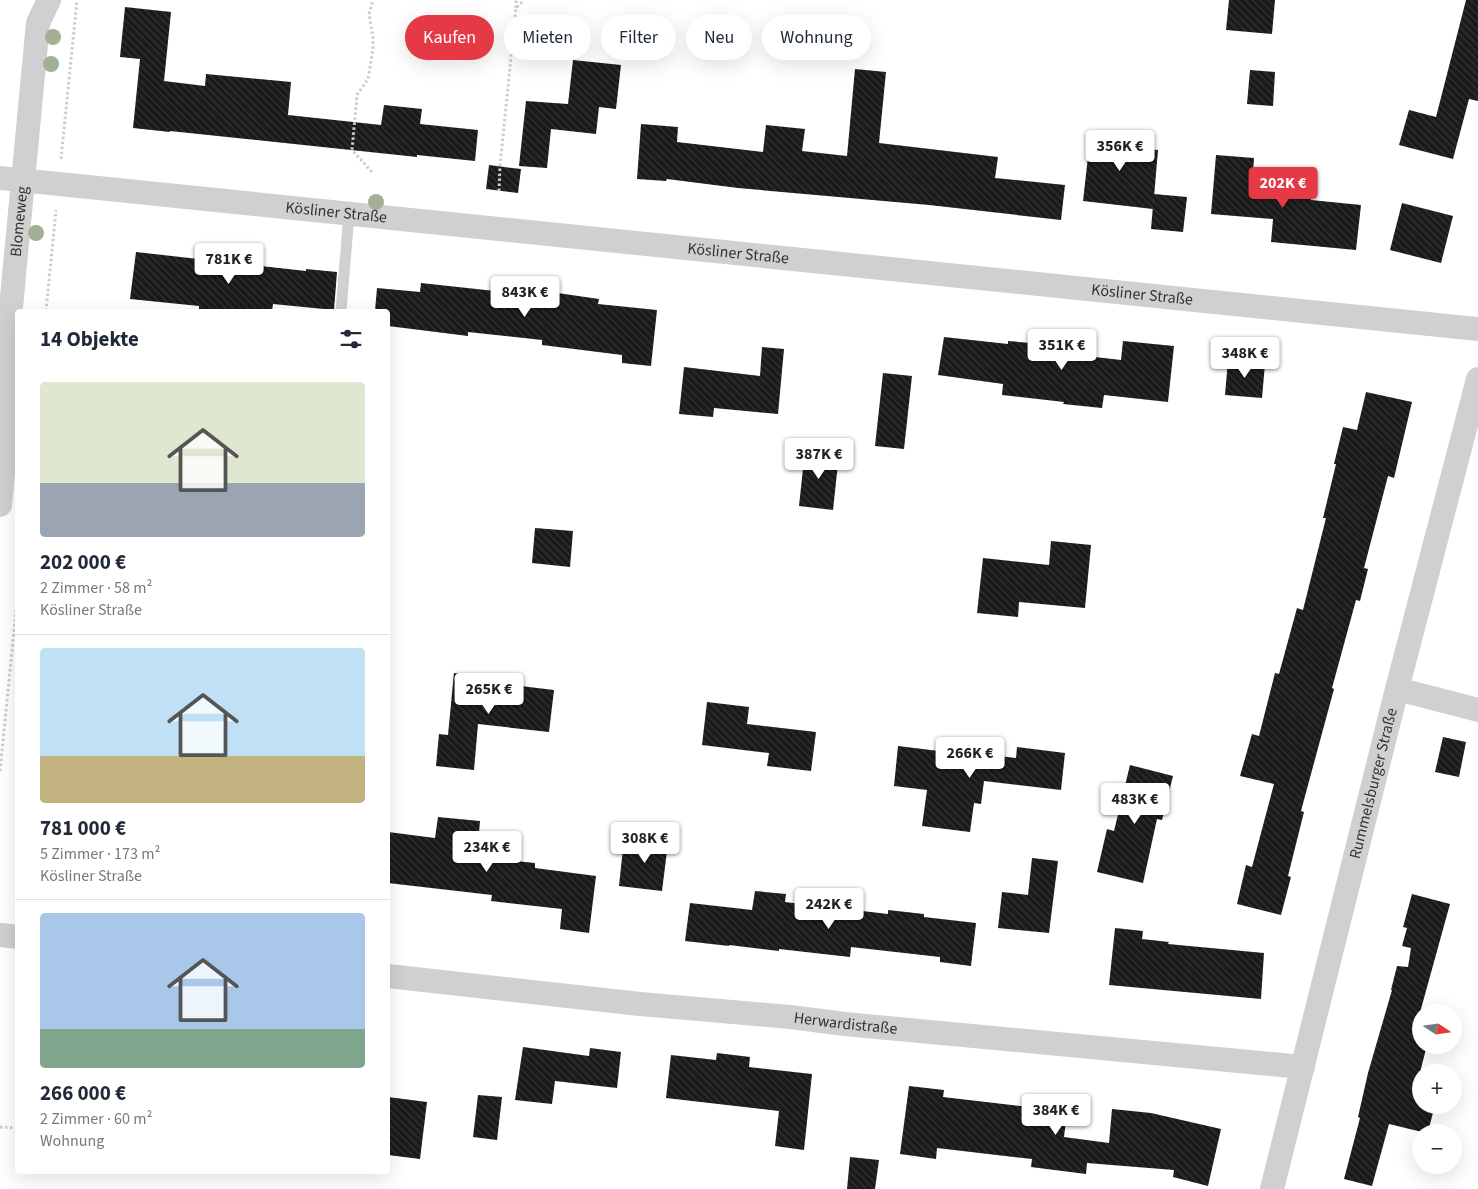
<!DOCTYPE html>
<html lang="de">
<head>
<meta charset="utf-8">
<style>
	:root { --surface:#fff; --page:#f6f6f7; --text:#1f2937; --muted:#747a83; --line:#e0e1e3; --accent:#e63946 }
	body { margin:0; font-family:"Source Sans 3",sans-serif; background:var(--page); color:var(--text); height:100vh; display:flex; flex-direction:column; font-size:19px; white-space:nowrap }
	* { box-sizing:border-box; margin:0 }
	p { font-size:16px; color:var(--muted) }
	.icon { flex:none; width:28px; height:28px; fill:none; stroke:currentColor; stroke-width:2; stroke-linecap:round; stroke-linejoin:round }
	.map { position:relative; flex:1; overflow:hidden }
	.details { position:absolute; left:15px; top:309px; width:375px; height:865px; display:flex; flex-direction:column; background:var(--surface); border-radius:5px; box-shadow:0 5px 20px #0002 }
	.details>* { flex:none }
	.banner { position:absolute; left:405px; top:15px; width:475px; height:45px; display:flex; gap:10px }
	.needle { width:32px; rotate:103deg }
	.tools { position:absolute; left:1412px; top:1004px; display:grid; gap:10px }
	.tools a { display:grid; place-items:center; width:50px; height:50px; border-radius:50%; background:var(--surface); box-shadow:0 5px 20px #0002; font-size:25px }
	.price { position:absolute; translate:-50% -42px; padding:0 11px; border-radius:5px; background:#fff; color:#222; font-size:16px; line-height:32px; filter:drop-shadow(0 1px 2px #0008) }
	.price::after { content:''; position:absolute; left:50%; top:30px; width:15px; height:11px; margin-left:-8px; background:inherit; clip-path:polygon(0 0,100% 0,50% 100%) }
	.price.on { background:var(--accent); color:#fff }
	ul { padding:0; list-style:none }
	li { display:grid; align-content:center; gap:10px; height:265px; padding:0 25px }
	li+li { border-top:1px solid var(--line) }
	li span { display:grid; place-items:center; height:155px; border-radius:5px; color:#555 }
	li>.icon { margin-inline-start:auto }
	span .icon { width:90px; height:90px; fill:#fffc; stroke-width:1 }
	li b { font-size:21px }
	h2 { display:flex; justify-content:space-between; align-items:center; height:60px; padding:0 25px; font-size:21px }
	.tag { padding:0 18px; border-radius:22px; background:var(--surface); box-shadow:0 5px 20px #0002; font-size:18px; line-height:45px }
	.tag.on { background:var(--accent); color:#fff }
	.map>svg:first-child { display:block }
	.building { fill:url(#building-back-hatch) }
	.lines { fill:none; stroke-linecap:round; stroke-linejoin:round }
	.path { stroke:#cdcdcd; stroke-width:3; stroke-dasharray:2.5 2.5; stroke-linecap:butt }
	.service { stroke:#d0d0d0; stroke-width:11 }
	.minor { stroke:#d0d0d0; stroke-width:24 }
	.tree { fill:#a2b095 }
	.labels { text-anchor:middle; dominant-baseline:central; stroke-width:5; stroke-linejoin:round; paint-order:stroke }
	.street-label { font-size:16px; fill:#333; stroke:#fff }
</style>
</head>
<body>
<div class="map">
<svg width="1478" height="1189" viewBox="0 0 1478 1189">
	<defs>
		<pattern id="building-back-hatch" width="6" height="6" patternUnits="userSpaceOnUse" patternTransform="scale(1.25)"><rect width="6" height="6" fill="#1a1a1a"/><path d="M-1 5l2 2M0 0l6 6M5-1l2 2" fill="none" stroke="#333"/></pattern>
	</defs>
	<rect width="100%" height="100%" fill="#fff"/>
	<!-- building -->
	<g class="building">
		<path d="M1229 0H1275L1272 34 1226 30Z"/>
		<path d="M1466 0H1478V101L1469 99 1453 159 1399 145 1409 110 1436 117Z"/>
		<path d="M125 7 171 12 164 81 205 86 206 74 291 82 288 115 381 125 384 105 422 109 420 124 478 130 475 161 417 155V157L170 131V132L133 128 140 59 120 57Z"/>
		<path d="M573 60 621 65 616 109 599 107 596 134 551 129 547 168 519 166 526 101 568 104Z"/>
		<path d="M855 69 886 72 879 143 998 157 995 178 1065 185 1061 220 929 205 738 188 667 179 666 181 637 179 641 124 678 127 677 142 763 152 766 125 805 129 802 151 847 156Z"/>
		<path d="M1250 70 1275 72 1273 106 1247 104Z"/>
		<path d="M1091 130 1128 134 1127 147 1158 150 1153 209 1083 201Z"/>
		<path d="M1216 155 1254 158 1252 189 1311 195V200L1361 205 1356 250 1271 242 1273 219 1211 214Z"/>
		<path d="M489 165 521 169 518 193 486 189Z"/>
		<path d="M1154 194 1187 197 1183 232 1151 229Z"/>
		<path d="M1402 203 1453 216 1441 263 1390 250Z"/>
		<path d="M136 252 306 271V269L337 272 334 310 273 304 272 311H199V306L130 299Z"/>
		<path d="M421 283 495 291V285L537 290 599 299 598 304 657 310 651 366 622 363V355L542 345V340L468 332V336L388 326V311H375L377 288 420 292Z"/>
		<path d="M944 337 1008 344V341L1043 344V351L1121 360 1123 341 1174 346 1168 402 1104 395 1102 408 1063 404 1064 402 1002 395 1003 384 938 375Z"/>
		<path d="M762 347 784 349 778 414 714 408 713 417 679 414 684 367 760 376Z"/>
		<path d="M1228 360 1265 364 1262 398 1225 395Z"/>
		<path d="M883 373 912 376 904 449 875 446Z"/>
		<path d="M1366 392 1412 402 1394 478 1388 476 1364 568 1368 569 1360 601 1356 600 1332 688 1334 689 1301 811 1304 812 1288 876 1291 877 1281 915 1237 904 1246 865 1252 867 1274 784 1240 776 1252 734 1259 736 1275 673 1279 674 1297 608 1303 610 1326 518H1323L1336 464H1334L1343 427 1357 430Z"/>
		<path d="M805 450 839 454 833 510 799 506Z"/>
		<path d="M535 528 573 531 570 567 532 563Z"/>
		<path d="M1051 541 1091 545 1085 608 1019 602 1018 617 977 613 983 558 1049 565Z"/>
		<path d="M454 673 495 677V683L554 690 549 732 478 724 474 770 436 766 439 734 448 735Z"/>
		<path d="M707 702 749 707 747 724 816 732 811 771 767 766 769 753 702 745Z"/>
		<path d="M1443 737 1466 742 1459 777 1435 772Z"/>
		<path d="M898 746 955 753V751L1016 758 1017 747 1065 753 1061 790 984 781 981 804 974 803 970 832 922 826 927 790 894 786Z"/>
		<path d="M1130 765 1173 776 1162 820 1157 819 1143 883 1097 872 1107 829 1114 831Z"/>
		<path d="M438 817 480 821 477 857 535 863V868L596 876 589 933 560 929 562 909 491 901 492 895 388 883V832L435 838Z"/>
		<path d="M643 833 669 835 662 891 619 886 623 848 641 850Z"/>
		<path d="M1032 858 1058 861 1049 933 998 928 1002 892 1028 895Z"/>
		<path d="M755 891 786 894 785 902 888 914V910L924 914V917L976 923 971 966 940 962V957L851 947 850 957 779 949V951L729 945V946L685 941 690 903 752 910Z"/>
		<path d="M1412 894 1450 904 1416 1027 1421 1028V1045H1427L1414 1096 1421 1098V1105H1435L1428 1132H1422L1389 1124 1372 1186 1344 1179 1360 1118 1358 1117 1368 1073 1392 990H1391L1397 966 1408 967 1411 948 1402 946 1407 928 1403 927Z"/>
		<path d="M1115 928 1143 931 1142 939 1169 942 1168 944 1264 953 1261 999 1109 985Z"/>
		<path d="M523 1047 589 1056 590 1048 621 1052 617 1088 555 1081 552 1104 515 1100Z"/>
		<path d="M717 1053 750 1057 749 1067 812 1074 804 1150 775 1146 779 1111 666 1098 671 1055 716 1060Z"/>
		<path d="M909 1086 944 1090 943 1097 1038 1108V1102L1068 1105 1064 1137 1109 1143 1112 1109 1151 1113 1221 1129 1208 1186 1173 1177 1174 1170 1087 1163 1086 1174 1031 1167 1032 1159 937 1148 936 1159 900 1154Z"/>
		<path d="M478 1095 502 1097 497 1140 473 1137Z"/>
		<path d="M388 1097 427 1102 420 1159 388 1155Z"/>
		<path d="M850 1157 879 1160 875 1189H847Z"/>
	</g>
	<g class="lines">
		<!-- path -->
		<g class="path">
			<path d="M516 8V0"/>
			<path d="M61 159 77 0"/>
			<path d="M372 172 352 150 357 95 368 79 373 49V38L369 14 373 0"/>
			<path d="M499 191 500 166 516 8 524 0"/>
			<path d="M46 311 56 210"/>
			<path d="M0 771 18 591"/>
			<path d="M0 1127 18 1128"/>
		</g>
		<!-- service -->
		<path class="service" d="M341 311 349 214"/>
		<!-- minor -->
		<g class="minor">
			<path id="s1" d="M0 178 1478 329"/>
			<path id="s2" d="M0 505 9 411 4 381 38 23 49 0"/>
			<path d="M1397 689 1478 710"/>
			<path d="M0 935 18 937"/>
			<path id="s3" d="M388 976 640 1004 790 1017 845 1024 1303 1067"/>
			<path id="s4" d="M1272 1189 1397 689 1478 379"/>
		</g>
	</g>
	<!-- trees -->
	<g class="tree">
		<circle cx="53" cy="37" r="8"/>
		<circle cx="51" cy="64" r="8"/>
		<circle cx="376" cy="202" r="8"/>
		<circle cx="36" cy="233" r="8"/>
	</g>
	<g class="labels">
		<!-- street labels -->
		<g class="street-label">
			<text stroke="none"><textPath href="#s1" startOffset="338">Kösliner Straße</textPath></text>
			<text stroke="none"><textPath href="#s2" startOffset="285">Blomeweg</textPath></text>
			<text stroke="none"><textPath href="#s1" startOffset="742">Kösliner Straße</textPath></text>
			<text stroke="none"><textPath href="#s1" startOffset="1148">Kösliner Straße</textPath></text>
			<text stroke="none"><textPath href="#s4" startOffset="418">Rummelsburger Straße</textPath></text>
			<text stroke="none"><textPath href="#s3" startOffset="460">Herwardistraße</textPath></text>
		</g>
	</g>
</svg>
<div class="tools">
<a><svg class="needle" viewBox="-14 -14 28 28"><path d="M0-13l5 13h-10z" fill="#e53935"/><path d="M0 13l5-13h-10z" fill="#747a83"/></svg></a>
<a>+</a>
<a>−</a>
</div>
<b class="price" style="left:1120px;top:172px">356K €</b>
<b class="price on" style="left:1283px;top:209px">202K €</b>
<b class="price" style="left:229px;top:285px">781K €</b>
<b class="price" style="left:525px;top:318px">843K €</b>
<b class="price" style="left:1062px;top:371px">351K €</b>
<b class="price" style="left:1245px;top:379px">348K €</b>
<b class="price" style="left:819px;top:480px">387K €</b>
<b class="price" style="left:489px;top:715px">265K €</b>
<b class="price" style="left:970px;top:779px">266K €</b>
<b class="price" style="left:1135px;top:825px">483K €</b>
<b class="price" style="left:645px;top:864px">308K €</b>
<b class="price" style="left:487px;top:873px">234K €</b>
<b class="price" style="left:829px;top:930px">242K €</b>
<b class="price" style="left:1056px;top:1136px">384K €</b>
<div class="banner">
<a class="tag on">Kaufen</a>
<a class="tag">Mieten</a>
<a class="tag">Filter</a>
<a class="tag">Neu</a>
<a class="tag">Wohnung</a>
</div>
<section class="details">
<h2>14 Objekte<svg class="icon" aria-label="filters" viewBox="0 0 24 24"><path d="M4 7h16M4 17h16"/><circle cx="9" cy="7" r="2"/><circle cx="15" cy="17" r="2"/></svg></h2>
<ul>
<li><span style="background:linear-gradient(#dfe7d0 65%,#9aa5b1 0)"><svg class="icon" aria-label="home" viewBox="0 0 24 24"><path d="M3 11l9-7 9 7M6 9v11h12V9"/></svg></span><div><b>202 000 €</b><p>2 Zimmer · 58 m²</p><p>Kösliner Straße</p></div></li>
<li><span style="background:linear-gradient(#bfe0f5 70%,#c2b280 0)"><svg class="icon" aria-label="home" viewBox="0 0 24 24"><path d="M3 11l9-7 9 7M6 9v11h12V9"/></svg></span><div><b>781 000 €</b><p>5 Zimmer · 173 m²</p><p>Kösliner Straße</p></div></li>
<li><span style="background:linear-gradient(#a9c7e8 75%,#7fa58c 0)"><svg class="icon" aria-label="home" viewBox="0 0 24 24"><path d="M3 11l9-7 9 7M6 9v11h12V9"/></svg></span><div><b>266 000 €</b><p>2 Zimmer · 60 m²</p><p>Wohnung</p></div></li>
</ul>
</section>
</div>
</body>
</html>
